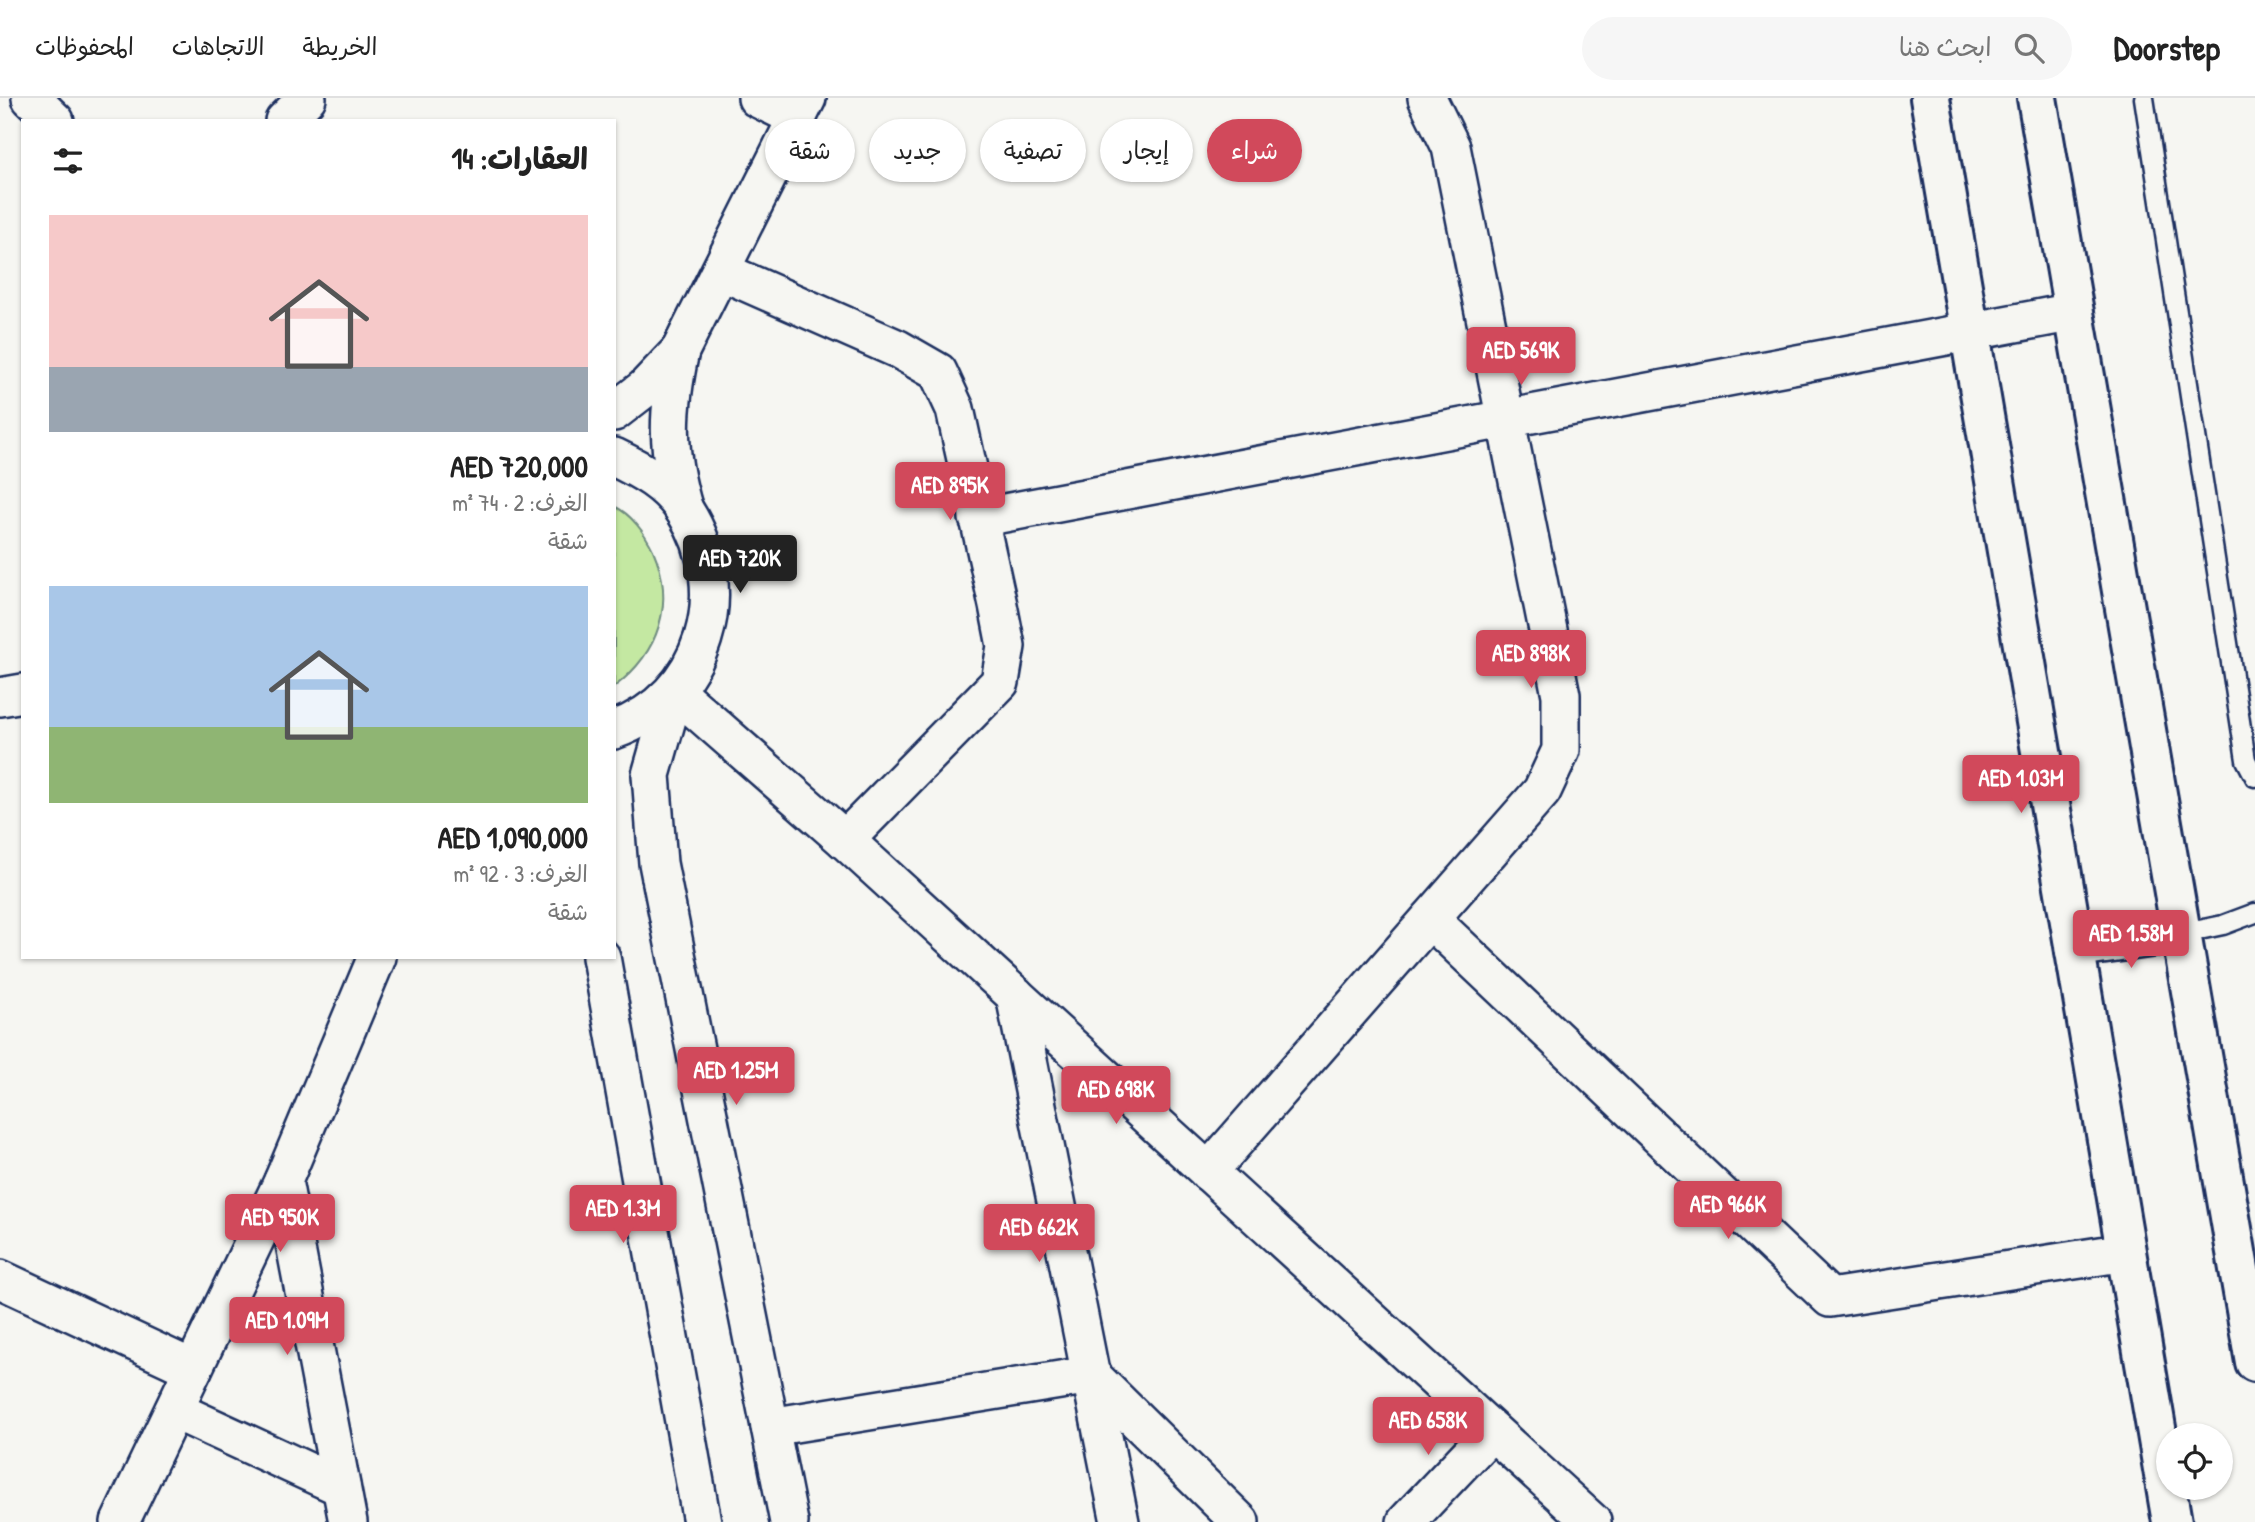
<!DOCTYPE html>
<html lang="ar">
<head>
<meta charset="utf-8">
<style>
	:root { --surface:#fff; --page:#f6f6f6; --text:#222; --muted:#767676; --line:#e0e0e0; --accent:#d1495b }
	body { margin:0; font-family:"Patrick Hand","Playpen Sans Arabic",sans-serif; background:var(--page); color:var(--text); direction:rtl; height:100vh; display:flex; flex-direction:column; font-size:26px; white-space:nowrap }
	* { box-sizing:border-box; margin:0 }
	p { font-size:23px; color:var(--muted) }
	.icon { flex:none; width:38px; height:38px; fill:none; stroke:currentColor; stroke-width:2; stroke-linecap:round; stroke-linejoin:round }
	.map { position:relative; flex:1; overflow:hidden; direction:ltr }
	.details { position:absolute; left:21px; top:21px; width:595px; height:840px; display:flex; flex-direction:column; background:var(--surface); border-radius:0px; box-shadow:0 2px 5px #0004; direction:rtl }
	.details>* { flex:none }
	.banner { position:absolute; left:637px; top:21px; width:665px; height:63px; direction:rtl; display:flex; gap:14px }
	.tools { position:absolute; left:2156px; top:1325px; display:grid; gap:14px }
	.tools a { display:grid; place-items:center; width:77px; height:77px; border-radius:50%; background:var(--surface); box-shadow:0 2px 5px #0004; font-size:35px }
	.price { position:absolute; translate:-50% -60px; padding:0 16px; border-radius:7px; background:var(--accent); color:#fff; font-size:23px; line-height:46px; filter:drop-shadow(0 2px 4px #0008) }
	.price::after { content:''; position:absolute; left:50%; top:42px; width:21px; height:16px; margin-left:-10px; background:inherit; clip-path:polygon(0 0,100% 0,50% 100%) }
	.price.current { background:#222; color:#fff }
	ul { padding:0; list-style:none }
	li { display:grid; align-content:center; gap:14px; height:371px; padding:0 28px }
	li span { display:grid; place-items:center; height:217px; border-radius:0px; color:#555 }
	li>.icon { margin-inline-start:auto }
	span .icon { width:126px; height:126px; fill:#fffc; stroke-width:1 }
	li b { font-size:30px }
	h2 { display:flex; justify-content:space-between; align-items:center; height:84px; padding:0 28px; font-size:30px }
	.chip { padding:0 24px; border-radius:32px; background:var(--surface); box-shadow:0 2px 5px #0004; font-size:24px; line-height:63px }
	.chip.current { background:var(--accent); color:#fff }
	header { display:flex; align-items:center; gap:42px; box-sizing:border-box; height:98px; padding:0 35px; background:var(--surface); border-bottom:2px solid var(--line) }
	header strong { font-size:33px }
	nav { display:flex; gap:38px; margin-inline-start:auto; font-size:24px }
	.search { width:490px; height:63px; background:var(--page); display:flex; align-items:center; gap:18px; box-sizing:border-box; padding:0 24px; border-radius:38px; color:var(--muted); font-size:26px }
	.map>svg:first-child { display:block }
	.green { fill:#c4e8a2; stroke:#708c80; stroke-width:2 }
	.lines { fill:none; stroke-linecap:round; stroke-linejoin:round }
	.lane-casing { stroke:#1b2f5e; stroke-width:23 }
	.street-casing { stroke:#1b2f5e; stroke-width:42 }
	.secondary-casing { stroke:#1b2f5e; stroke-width:44 }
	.lane { stroke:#f6f6f2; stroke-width:18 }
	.street { stroke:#f6f6f2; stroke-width:37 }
	.secondary { stroke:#f6f6f2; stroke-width:38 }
</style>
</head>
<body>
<header>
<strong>Doorstep</strong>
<div class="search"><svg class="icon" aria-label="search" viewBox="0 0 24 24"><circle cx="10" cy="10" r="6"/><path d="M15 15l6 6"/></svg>ابحث هنا</div>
<nav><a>الخريطة</a><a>الاتجاهات</a><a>المحفوظات</a></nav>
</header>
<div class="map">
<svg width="2255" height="1424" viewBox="0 0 2255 1424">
	<rect width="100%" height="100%" fill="#f6f6f2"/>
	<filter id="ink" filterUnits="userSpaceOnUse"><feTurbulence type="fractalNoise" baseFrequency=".0143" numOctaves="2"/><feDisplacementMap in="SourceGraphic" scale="14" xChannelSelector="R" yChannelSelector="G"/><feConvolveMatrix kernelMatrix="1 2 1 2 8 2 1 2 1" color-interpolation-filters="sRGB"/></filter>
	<g filter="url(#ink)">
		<!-- green -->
		<path class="green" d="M614 408C631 416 645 435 653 452 676 505 659 555 614 589Z"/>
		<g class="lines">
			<defs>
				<g id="lane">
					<path d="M2144 0 2246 662 2255 679"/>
					<path d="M2180 836 2223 827 2255 815"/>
				</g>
				<g id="street">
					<path d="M31 0 55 23"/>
					<path d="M757 0 798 20"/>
					<path d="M284 23 307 0"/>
					<path d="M721 173 898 251 938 274 955 311 998 507 1006 548 1000 584 845 742"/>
					<path d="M614 314 645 290 680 253"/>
					<path d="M614 359C641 372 668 386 685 413 736 493 705 600 614 632"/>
					<path d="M684 412C666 352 667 315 680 253L807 0"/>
					<path d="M978 420 2074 214"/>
					<path d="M0 599 23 595"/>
					<path d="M1430 821 1830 1200 2126 1154"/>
					<path d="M2074 851 2180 836"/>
					<path d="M601 859 702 1424"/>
					<path d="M1015 897 1120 1424"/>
					<path d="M1208 1074 1542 693 1561 652V597L1451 49 1427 0"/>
					<path d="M283 1083 348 1424"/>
					<path d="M0 1181 193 1271"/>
					<path d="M174 1312 341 1389"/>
					<path d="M770 1329 1091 1277 1240 1424"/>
					<path d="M120 1424 283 1083 377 859"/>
					<path d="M789 1424 658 765 651 677 675 593 845 742 1592 1424"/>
					<path d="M1406 1424 1492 1333"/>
				</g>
				<g id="secondary">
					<path d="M1930 0 2172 1424"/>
					<path d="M2037 0 2255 1264"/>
				</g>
			</defs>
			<!-- lane casing -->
			<use href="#lane" class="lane-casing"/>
			<!-- street casing -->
			<use href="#street" class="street-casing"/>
			<!-- secondary casing -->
			<use href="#secondary" class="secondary-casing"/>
			<!-- lane -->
			<use href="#lane" class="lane"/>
			<!-- street -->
			<use href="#street" class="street"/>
			<!-- secondary -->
			<use href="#secondary" class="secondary"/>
		</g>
	</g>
</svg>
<div class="tools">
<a><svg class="icon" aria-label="locate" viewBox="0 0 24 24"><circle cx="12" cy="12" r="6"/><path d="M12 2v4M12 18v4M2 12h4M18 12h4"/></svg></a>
</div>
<b class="price" style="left:1521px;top:289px">AED 569K</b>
<b class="price" style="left:950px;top:424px">AED 895K</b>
<b class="price current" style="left:740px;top:497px">AED 720K</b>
<b class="price" style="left:1531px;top:592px">AED 898K</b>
<b class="price" style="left:2021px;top:717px">AED 1.03M</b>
<b class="price" style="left:2131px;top:872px">AED 1.58M</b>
<b class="price" style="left:736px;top:1009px">AED 1.25M</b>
<b class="price" style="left:1116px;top:1028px">AED 698K</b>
<b class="price" style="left:1728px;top:1143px">AED 966K</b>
<b class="price" style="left:623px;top:1147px">AED 1.3M</b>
<b class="price" style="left:280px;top:1156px">AED 950K</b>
<b class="price" style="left:1039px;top:1166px">AED 662K</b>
<b class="price" style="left:287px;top:1259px">AED 1.09M</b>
<b class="price" style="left:1428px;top:1359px">AED 658K</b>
<div class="banner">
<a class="chip current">شراء</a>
<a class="chip">إيجار</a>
<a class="chip">تصفية</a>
<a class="chip">جديد</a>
<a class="chip">شقة</a>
</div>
<section class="details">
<h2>العقارات: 14<svg class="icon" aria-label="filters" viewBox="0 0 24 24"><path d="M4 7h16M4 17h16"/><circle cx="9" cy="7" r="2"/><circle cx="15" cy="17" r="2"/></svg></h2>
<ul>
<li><span style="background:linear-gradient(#f6c9c9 70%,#9aa5b1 0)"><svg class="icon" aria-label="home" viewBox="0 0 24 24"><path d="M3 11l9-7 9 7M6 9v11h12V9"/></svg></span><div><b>AED 720,000</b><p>الغرف: 2 · 74 m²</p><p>شقة</p></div></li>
<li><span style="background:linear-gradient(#a9c7e8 65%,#8fb573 0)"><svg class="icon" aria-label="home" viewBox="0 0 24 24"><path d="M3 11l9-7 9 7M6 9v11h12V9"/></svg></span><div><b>AED 1,090,000</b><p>الغرف: 3 · 92 m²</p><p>شقة</p></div></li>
</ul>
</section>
</div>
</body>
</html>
